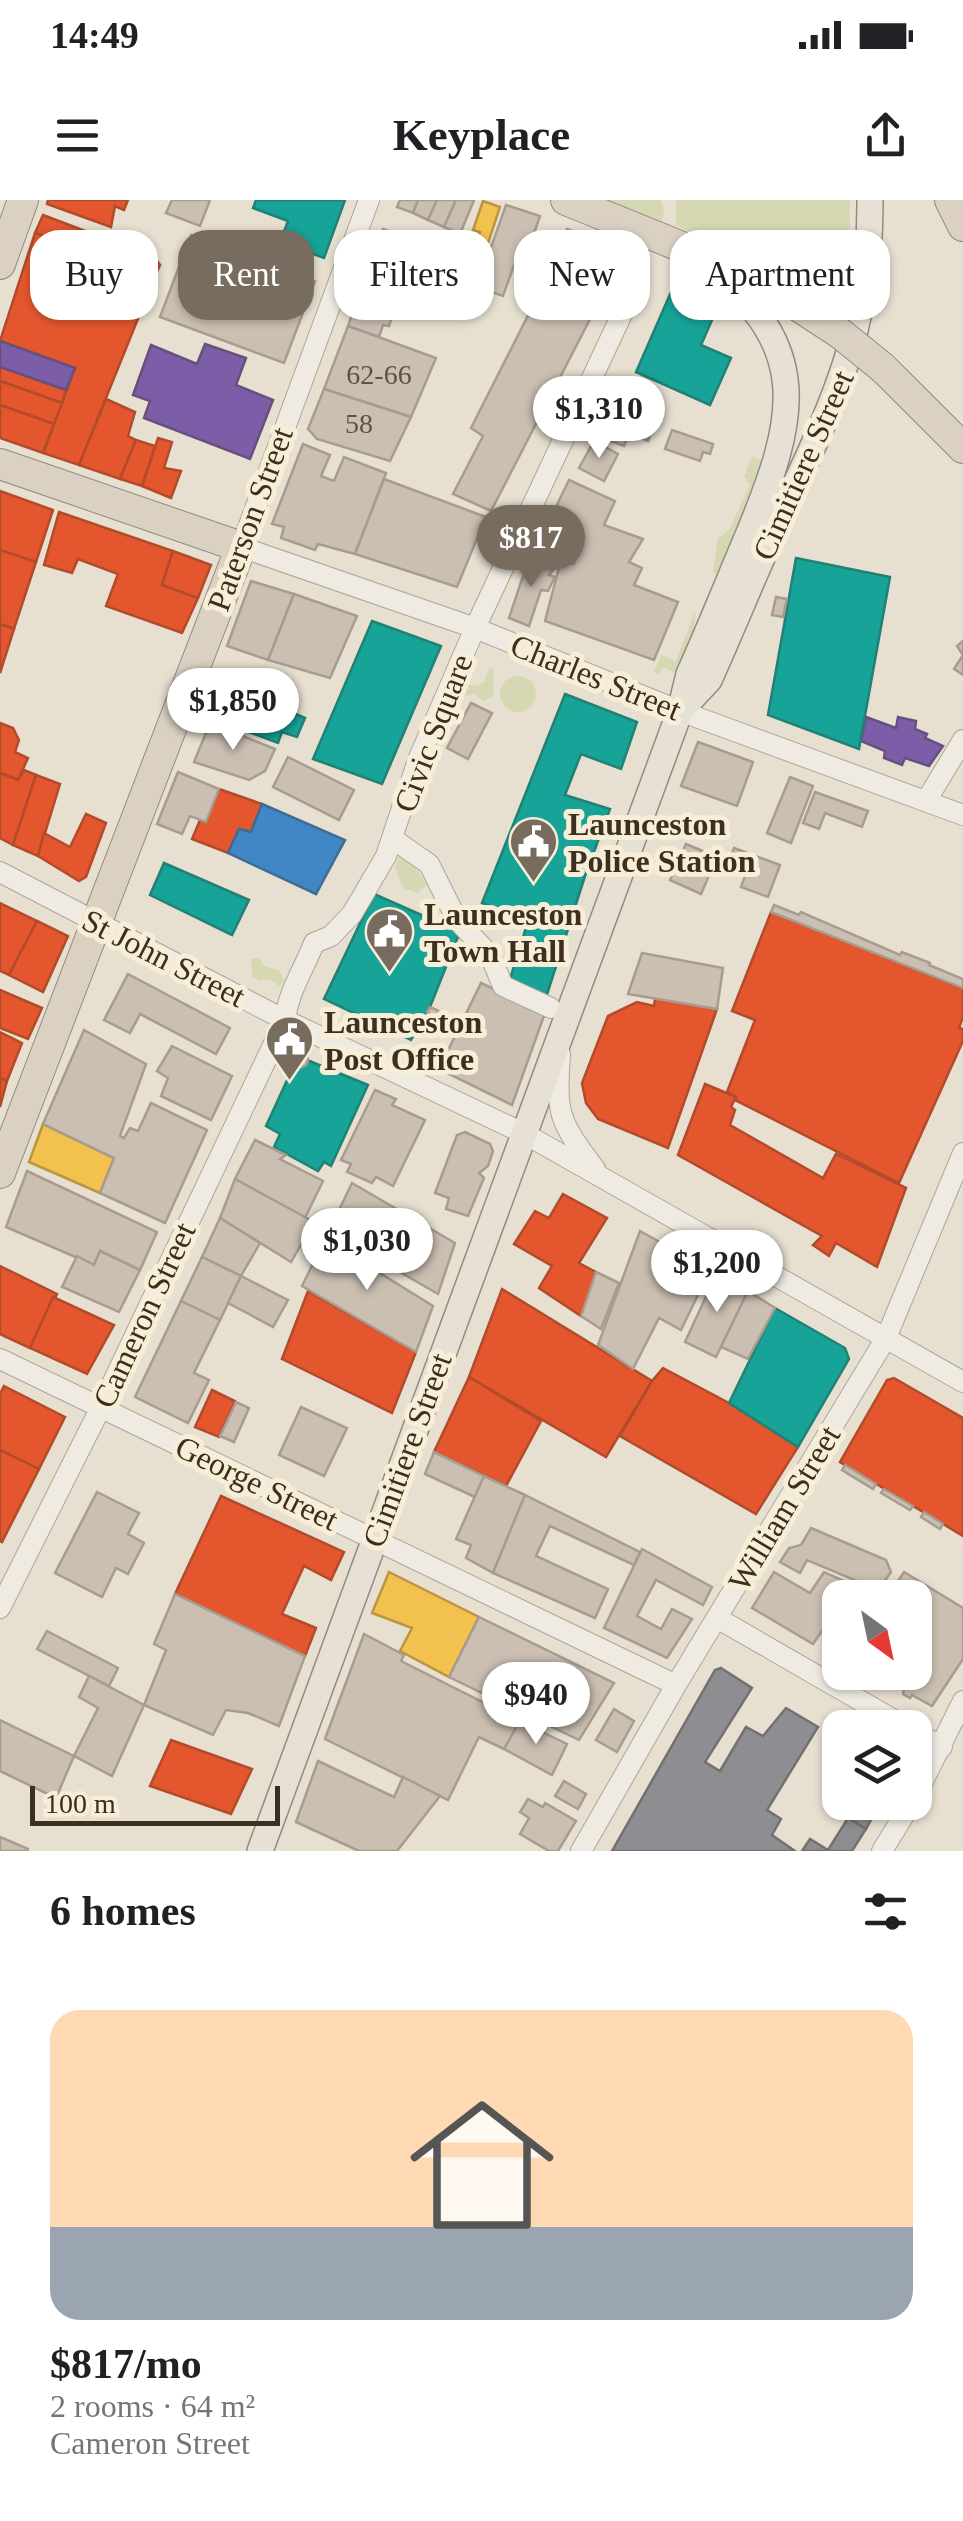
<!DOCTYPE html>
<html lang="en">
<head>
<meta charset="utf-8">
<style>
	:root { --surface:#fff; --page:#f6f6f6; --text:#202124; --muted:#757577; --line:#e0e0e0; --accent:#786c5e }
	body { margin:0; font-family:Georgia,serif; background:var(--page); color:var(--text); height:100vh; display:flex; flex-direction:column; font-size:38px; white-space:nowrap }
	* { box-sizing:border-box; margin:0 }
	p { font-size:32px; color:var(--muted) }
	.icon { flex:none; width:55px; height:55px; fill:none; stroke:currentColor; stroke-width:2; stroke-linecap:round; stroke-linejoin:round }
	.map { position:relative; height:1651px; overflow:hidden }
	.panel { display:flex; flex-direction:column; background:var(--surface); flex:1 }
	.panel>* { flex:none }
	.guide { position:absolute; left:30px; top:30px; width:905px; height:90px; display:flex; gap:20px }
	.needle { width:65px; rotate:147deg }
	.tools { position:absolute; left:822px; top:1380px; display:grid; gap:20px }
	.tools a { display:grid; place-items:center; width:110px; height:110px; border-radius:20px; background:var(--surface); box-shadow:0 2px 8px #0004; font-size:50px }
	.scale { position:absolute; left:30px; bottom:25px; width:250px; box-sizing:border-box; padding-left:10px; border:5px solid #3d2e20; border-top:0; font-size:28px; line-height:35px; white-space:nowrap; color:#3d2e20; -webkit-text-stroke:8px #f7eed8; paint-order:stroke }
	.price { position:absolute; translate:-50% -85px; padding:0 22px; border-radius:35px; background:#fff; color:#222; font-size:32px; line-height:65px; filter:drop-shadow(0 2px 5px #0008) }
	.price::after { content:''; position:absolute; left:50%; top:60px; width:30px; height:22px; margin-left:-15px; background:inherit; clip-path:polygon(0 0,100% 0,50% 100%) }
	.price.on { background:var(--accent); color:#fff }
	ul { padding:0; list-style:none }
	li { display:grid; align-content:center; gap:20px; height:530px; padding:0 50px }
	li+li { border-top:2px solid var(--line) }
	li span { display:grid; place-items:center; height:310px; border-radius:30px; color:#555 }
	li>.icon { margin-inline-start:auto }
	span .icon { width:180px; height:180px; fill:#fffc; stroke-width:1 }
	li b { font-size:42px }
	h2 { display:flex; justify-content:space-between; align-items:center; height:120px; padding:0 50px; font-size:42px }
	.pill { padding:0 35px; border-radius:30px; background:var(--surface); box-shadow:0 2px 8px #0004; font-size:35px; line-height:90px }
	.pill.on { background:var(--accent); color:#fff }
	.status { display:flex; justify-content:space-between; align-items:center; height:70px; padding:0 50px; background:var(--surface); direction:ltr }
	.status svg { height:28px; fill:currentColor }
	header { display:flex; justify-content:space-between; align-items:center; height:130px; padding:0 50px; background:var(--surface); font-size:45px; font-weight:700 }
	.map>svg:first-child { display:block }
	.green { fill:#d6d7b3 }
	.homes { fill:#f2c14e; stroke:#bc9540; stroke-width:2.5 }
	.shops { fill:#e4572e; stroke:#b24b2a; stroke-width:2.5 }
	.offices { fill:#7b5ea7; stroke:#68507e; stroke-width:2.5 }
	.schools { fill:#3f88c5; stroke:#3e6d94; stroke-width:2.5 }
	.public { fill:#17a398; stroke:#228074; stroke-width:2.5 }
	.industry { fill:#8d8d92; stroke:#757070; stroke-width:2.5 }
	.building { fill:#cbbfb2; stroke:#a89c90; stroke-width:2.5 }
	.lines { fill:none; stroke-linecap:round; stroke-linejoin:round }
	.minor-casing { stroke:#ada599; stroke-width:22 }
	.major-casing { stroke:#928b80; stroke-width:28 }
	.highway-casing { stroke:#928b80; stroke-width:32 }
	.minor { stroke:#efebe3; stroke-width:20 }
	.major { stroke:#e6e1d4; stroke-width:25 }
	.highway { stroke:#dad1c2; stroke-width:30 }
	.highway-bridge-casing { stroke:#928b80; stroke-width:32; stroke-linecap:butt }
	.highway-bridge { stroke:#dad1c2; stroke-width:30 }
	.labels { text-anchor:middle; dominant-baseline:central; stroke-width:10; stroke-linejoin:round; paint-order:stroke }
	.number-label { font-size:28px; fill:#605244 }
	.street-label { font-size:32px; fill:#3d2e20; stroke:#f7eed8 }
	.poi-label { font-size:32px; font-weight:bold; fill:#3d2e20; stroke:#f7eed8; text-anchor:start }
</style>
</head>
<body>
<div class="status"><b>14:49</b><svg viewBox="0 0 49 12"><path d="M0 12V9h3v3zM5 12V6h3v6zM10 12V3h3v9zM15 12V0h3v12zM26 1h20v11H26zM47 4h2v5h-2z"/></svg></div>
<header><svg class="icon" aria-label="menu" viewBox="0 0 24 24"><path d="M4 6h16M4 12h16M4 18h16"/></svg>Keyplace<svg class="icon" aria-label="share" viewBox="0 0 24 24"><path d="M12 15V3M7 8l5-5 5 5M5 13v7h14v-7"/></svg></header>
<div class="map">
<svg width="963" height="1651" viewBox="0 0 963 1651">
	<rect width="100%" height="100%" fill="#e7e0d1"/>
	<!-- green -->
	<g class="green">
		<path d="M605 0H661L664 12 662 22Z"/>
		<path d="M676 0H850V76L844 121 773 75 676 25Z"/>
		<path d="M616 184 647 199 640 217 606 205Z"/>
		<path d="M752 257 765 261 720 373H713L718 338 729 330 750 285 744 276Z"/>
		<path d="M695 411 694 430 674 473 664 467 659 474 654 472 661 455 676 461Z"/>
		<path d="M489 468 494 469 493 497 483 501 474 494 463 496 458 488 460 483 476 486 484 482Z"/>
		<circle cx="518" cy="494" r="18"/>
		<path d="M405 653 427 685 418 693 403 688 395 668 398 659Z"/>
		<path d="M260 758 264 766 279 770 285 781 279 786 270 779 259 781 252 776 251 759Z"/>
	</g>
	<!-- homes -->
	<g class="homes">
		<path d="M483 1 500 7 482 61 472 58 480 32 473 30Z"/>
		<path d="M43 924 114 958 100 993 29 962Z"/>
		<path d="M389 1372 479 1417 449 1477 400 1451 412 1428 372 1413Z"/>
	</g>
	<!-- shops -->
	<g class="shops">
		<path d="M48 0H128L124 10 115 6 111 27 47 4Z"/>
		<path d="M43 15 154 57 160 65 156 74 35 33Z"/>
		<path d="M35 33 156 74 79 265 43 253 75 168 0 141Z"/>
		<path d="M0 167 66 190 62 203 0 181Z"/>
		<path d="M0 181 62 203 54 224 0 205Z"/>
		<path d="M106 199 135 212 128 236 136 240 120 279 79 265Z"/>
		<path d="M0 205 54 224 43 253 0 238Z"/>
		<path d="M158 238 172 242 164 268 181 271 171 298 142 286Z"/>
		<path d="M136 240 155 246 142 286 120 279Z"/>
		<path d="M0 291 53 310 36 362 0 350Z"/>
		<path d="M59 312 173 351 162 385 198 398 182 433 106 406 118 374 78 359 72 373 44 365Z"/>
		<path d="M0 350 36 362 14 429 0 424Z"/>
		<path d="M173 351 211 365 198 398 162 385Z"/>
		<path d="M0 424 14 429 0 473Z"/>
		<path d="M0 523 13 528 19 540 15 552 28 558 18 580 0 573Z"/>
		<path d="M24 570 36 575 13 645 0 638V573L18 580Z"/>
		<path d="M36 575 60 584 38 656 13 645Z"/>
		<path d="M219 589 262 604 251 632 239 629 228 653 192 639 200 620 206 622Z"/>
		<path d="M86 614 106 623 86 677 79 681 38 656 44 633 70 647Z"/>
		<path d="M0 703 37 721 9 775 0 771Z"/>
		<path d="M771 712 963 788V817L959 828 963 829V841L899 983 735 900 736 897 727 892 755 820 732 811Z"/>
		<path d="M37 721 68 736 43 792 9 775Z"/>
		<path d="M0 790 42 808 28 839 0 828Z"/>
		<path d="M655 798 717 809 668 948 598 919 586 903 582 883 608 816 637 802 654 806Z"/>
		<path d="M0 832 22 843 7 881 0 878Z"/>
		<path d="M0 878 7 881 0 907Z"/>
		<path d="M705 884 736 897 731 907 735 910 730 925 823 978 836 954 906 988 877 1067 836 1043 829 1056 813 1045 822 1036 678 955Z"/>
		<path d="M563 994 607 1018 579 1063 596 1072 581 1116 539 1088 552 1066 514 1044 535 1011 549 1018Z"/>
		<path d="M0 1066 57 1094 30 1148 0 1134Z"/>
		<path d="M502 1089 652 1181 606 1257 469 1177Z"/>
		<path d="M308 1091 416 1152 392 1213 282 1159Z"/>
		<path d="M53 1097 114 1125 87 1174 30 1148Z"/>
		<path d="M663 1168 729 1203 798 1247 756 1314 620 1236 652 1181Z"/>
		<path d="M469 1177 541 1221 506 1286 434 1252Z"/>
		<path d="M894 1178 963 1218V1336L840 1262 887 1180Z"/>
		<path d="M4 1186 65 1217 39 1269 0 1250V1194Z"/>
		<path d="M212 1190 235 1201 219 1237 195 1227Z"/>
		<path d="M0 1250 39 1269 2 1342 0 1341Z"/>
		<path d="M221 1296 344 1352 331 1380 304 1366 282 1414 316 1428 305 1456 175 1394Z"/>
		<path d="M171 1540 252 1569 231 1614 150 1586Z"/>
	</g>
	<!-- offices -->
	<g class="offices">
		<path d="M0 141 75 168 66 190 0 167Z"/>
		<path d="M205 144 246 158 236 185 273 200 250 259 144 218 150 201 133 195 151 145 197 164Z"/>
		<path d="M866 517 896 528 898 517 916 521 915 529 927 534 925 538 943 546 929 566 905 558 902 565 884 558 885 551 861 541Z"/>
	</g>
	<!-- schools -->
	<path class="schools" d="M262 604 345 640 316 694 228 653 239 629 251 632Z"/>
	<!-- public -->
	<g class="public">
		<path d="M256 0H345L324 58 280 42 288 21 253 8Z"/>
		<path d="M675 83 720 102 701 145 731 158 710 205 636 172Z"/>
		<path d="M796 358 890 377 859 549 768 515Z"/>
		<path d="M372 421 441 446 382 584 313 559Z"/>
		<path d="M222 472 295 498 291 512 305 518 297 537 282 532 278 543 203 515Z"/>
		<path d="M565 494 637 522 621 569 581 554 565 595 610 609 586 673 542 810 505 795 528 721 482 703Z"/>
		<path d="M164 663 249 700 232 735 150 695Z"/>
		<path d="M374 694 460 732 430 807 411 840 324 799Z"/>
		<path d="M307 860 368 885 331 966 324 962 318 971 274 947 280 934 266 926 295 863 301 866Z"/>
		<path d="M775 1108 845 1148 849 1159 798 1247 729 1203Z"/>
	</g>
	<!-- industry -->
	<g class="industry">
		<path d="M721 1468 752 1488 705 1562 720 1571 746 1527 763 1536 786 1508 818 1527 767 1610 781 1619 772 1635 795 1651H612L715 1470Z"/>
		<path d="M844 1602 872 1618 866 1629 838 1612Z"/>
		<path d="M847 1602H872L879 1607 872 1618Z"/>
		<path d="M848 1618 866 1629 852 1651H802L810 1639 828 1650Z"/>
	</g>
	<!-- building -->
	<g class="building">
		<path d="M172 0H210L200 26 166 13Z"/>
		<path d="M400 0H418L413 13 397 7Z"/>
		<path d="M418 0H437L428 20 413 13Z"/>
		<path d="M437 0H456L444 27 428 20Z"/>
		<path d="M456 0H474L460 34 444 27Z"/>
		<path d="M506 5 540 16 526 57 518 54 503 96 477 87Z"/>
		<path d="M383 29 481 63 472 90 405 69 397 100 361 91Z"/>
		<path d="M567 29 616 47 623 56 616 62 618 65 491 311 453 294 483 236 471 228 551 70 544 66Z"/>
		<path d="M191 35 315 81 284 163 160 117Z"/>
		<path d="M379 95 397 100 389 126 383 125 379 137 348 126 354 109 373 116Z"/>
		<path d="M348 126 436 158 411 217 324 189Z"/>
		<path d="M324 189 411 217 390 261 317 239 308 229Z"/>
		<path d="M603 209 653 229 648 241 629 233 624 246 593 234Z"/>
		<path d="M672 230 713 244 710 254 703 252 700 261 665 249Z"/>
		<path d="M594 241 618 254 604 281 579 268Z"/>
		<path d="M303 244 330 255 321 276 334 281 344 257 386 273 355 354 318 344 315 350 281 338 284 327 272 324Z"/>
		<path d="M384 279 486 317 457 387 355 354Z"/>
		<path d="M569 280 615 301 604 325 643 339 629 362 642 368 634 385 678 402 654 460 545 421 561 360 574 364 577 355 538 344Z"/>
		<path d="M535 354 546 359 544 364 554 369 549 375 555 377 548 391 541 390 529 426 509 418 522 379Z"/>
		<path d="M251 381 294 394 268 460 227 446Z"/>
		<path d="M294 394 357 416 330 478 268 460Z"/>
		<path d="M776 397 787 399 783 417 772 415Z"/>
		<path d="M963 441V475L954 469 963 455 957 446Z"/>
		<path d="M471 503 492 513 468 559 447 548Z"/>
		<path d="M210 523 275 549 265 571 249 580 194 562Z"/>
		<path d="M698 542 753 562 737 606 681 586Z"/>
		<path d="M288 557 354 590 339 620 273 587Z"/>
		<path d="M178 572 219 589 206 622 190 616 182 634 157 624Z"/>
		<path d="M790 577 813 586 791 643 767 633Z"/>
		<path d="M815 592 868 611 862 627 825 613 819 629 803 623Z"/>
		<path d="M686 644 717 657 701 694 670 680Z"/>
		<path d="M734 648 780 665 768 697 741 687 749 665 730 658Z"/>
		<path d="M774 705 799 715 801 712 900 755 902 752 930 763 929 765 963 779V788L771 712Z"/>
		<path d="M642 753 723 768 717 809 628 794Z"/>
		<path d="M128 774 230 828 216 854 140 814 130 833 104 820Z"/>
		<path d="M481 783 545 813 512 905 439 869Z"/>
		<path d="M430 807 462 822 459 830 427 812Z"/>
		<path d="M84 830 146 864 120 936 124 938 130 928 138 931 151 903 207 930 165 1023 100 993 114 958 43 924Z"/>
		<path d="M172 846 232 876 211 920 161 896 168 878 157 871Z"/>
		<circle cx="301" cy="860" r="7"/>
		<path d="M375 890 396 899 392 905 425 920 393 986 376 977 372 983 347 972 351 964 341 960Z"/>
		<path d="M465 932 490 944 493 951 488 966 479 973 484 978 468 1016 446 1009 449 998 435 993 457 935Z"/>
		<path d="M255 940 286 955 280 959 323 981 305 1018 235 979Z"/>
		<path d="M27 971 157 1032 140 1070 100 1051 94 1065 6 1027Z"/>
		<path d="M235 979 314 1022 291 1062 220 1018Z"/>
		<path d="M352 983 455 1043 438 1094 329 1031Z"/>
		<path d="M220 1018 260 1043 241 1076 202 1057Z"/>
		<path d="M329 1031 362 1050 359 1060 433 1106 416 1152 302 1086Z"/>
		<path d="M640 1031 710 1070 681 1130 659 1118 633 1169 598 1145Z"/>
		<path d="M100 1051 140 1070 119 1112 62 1087 77 1056 94 1065Z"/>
		<path d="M202 1057 241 1076 220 1120 181 1101Z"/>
		<path d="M596 1072 619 1083 601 1129 581 1116Z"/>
		<path d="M717 1073 748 1091 716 1157 685 1142Z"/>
		<path d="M241 1076 288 1100 273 1127 228 1103Z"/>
		<path d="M748 1091 775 1108 748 1159 721 1147Z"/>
		<path d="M181 1101 220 1120 194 1173 209 1180 188 1223 135 1197Z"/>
		<path d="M236 1202 249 1208 234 1242 220 1236Z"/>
		<path d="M301 1207 347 1228 324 1276 279 1255Z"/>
		<path d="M434 1252 484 1276 475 1297 425 1274Z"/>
		<path d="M845 1265 876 1284 873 1289 842 1270Z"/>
		<path d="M484 1276 525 1295 493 1373 466 1358 471 1345 456 1339Z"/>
		<path d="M884 1289 913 1306 910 1310 881 1293Z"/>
		<path d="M97 1292 139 1313 128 1334 144 1343 128 1374 116 1368 102 1397 55 1373Z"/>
		<path d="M525 1295 640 1352 634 1365 550 1326 536 1356 608 1389 595 1418 493 1373Z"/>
		<path d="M924 1312 943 1324 940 1329 921 1317Z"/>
		<path d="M811 1328 886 1360 891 1372 878 1390 807 1360 800 1373 780 1362 789 1348 801 1345Z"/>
		<path d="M642 1349 712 1387 703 1405 656 1380 637 1416 661 1429 672 1409 692 1419 667 1458 604 1428Z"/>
		<path d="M774 1372 810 1393 824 1372 882 1398H840V1412L836 1410 813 1444 752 1408Z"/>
		<path d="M904 1372 963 1408V1459L932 1506 912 1495 910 1498 903 1494 904 1489 872 1472H915V1398H887Z"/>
		<path d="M175 1394 305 1456 279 1526 248 1513 226 1510 213 1535 144 1505 166 1450 154 1444Z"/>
		<path d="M479 1417 614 1483 579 1540 449 1477Z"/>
		<path d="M47 1431 118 1468 109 1486 37 1449Z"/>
		<path d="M364 1434 404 1455 401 1461 520 1521 504 1549 479 1537 448 1600 325 1539Z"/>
		<path d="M89 1476 144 1505 112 1576 74 1556 98 1508 79 1497Z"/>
		<path d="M614 1509 634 1521 617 1552 596 1540Z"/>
		<path d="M0 1520 74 1556 56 1598 0 1571Z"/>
		<path d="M520 1521 567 1544 552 1575 504 1549Z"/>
		<path d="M318 1561 394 1597 403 1577 440 1596 397 1651H359L296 1622Z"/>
		<path d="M564 1581 586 1594 578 1609 555 1596Z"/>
		<path d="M528 1599 543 1607 545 1603 576 1621 558 1651H549L520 1634 529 1618 520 1612Z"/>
		<path d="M0 1637 28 1649 27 1651H0Z"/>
	</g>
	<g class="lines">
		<defs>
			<g id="minor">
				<path d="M369 0 241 347 475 428 680 511 963 615"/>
				<path d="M926 601 963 540"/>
				<path d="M393 639 429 664 457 720 490 755 503 786 551 808"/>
				<path d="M0 672 285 820 525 934 963 1182"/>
				<path d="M560 854C556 914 558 920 595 969"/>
				<path d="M0 1159 676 1485"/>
				<path d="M0 1408 101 1207 285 820C288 792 304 769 314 743L331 736 352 714 386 656 418 560 475 428 637 82"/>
				<path d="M717 1418 908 1528"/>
				<path d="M915 1532 942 1547"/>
				<path d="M915 1597 963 1501"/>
				<path d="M581 1651 676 1485 886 1138 963 953"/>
				<path d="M882 1651 912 1602"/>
			</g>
			<g id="major">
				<path d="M680 511 709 480C732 429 753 377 776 326 830 210 871 133 870 0"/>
				<path d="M260 1651 680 511 689 474C710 428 729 380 749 333 796 219 815 146 704 63"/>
			</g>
			<g id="highway">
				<path d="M566 0 719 62 775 91"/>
				<path d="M950 0 963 26"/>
				<path d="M0 64 23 0"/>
				<path d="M883 168 963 248"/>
				<path d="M0 264 241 347 0 973"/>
			</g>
		</defs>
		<!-- minor casing -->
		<use href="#minor" class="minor-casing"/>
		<!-- major casing -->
		<use href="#major" class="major-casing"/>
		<!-- highway casing -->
		<use href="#highway" class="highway-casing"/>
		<!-- minor -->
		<use href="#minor" class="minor"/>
		<!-- major -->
		<use href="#major" class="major"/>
		<!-- highway -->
		<use href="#highway" class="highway"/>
		<defs>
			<path id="highway-bridge" d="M775 91 841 134 883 168"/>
		</defs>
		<!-- highway-bridge casing -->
		<use href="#highway-bridge" class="highway-bridge-casing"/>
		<!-- highway-bridge -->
		<use href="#highway-bridge" class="highway-bridge"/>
	</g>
	<!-- icons -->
	<defs>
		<symbol id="civic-pin" viewBox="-11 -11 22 30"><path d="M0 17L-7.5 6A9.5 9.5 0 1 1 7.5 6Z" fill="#786c5e" stroke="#f7eed8"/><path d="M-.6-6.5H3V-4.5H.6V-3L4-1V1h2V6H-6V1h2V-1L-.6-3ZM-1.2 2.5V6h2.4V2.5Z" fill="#fff"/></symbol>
	</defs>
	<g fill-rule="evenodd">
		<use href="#civic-pin" x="506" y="614" width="55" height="75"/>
		<use href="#civic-pin" x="362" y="704" width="55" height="75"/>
		<use href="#civic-pin" x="262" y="812" width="55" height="75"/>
	</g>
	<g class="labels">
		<!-- number labels -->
		<g class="number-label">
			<text x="379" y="174">62-66</text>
			<text x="359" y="223">58</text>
		</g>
		<!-- street labels -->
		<g class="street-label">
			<text transform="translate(803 265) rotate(-66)">Cimitiere Street</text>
			<text transform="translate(250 319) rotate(-70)">Paterson Street</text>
			<text transform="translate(596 477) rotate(22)">Charles Street</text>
			<text transform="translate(433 533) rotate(-69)">Civic Square</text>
			<text transform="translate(164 758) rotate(27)">St John Street</text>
			<text transform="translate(144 1115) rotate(-65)">Cameron Street</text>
			<text transform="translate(407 1250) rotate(-70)">Cimitiere Street</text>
			<text transform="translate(257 1283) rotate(26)">George Street</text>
			<text transform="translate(784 1308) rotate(-59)">William Street</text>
		</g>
		<!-- poi labels -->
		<g class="poi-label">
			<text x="568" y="624">Launceston<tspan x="568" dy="37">Police Station</tspan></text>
			<text x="424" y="714">Launceston<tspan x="424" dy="37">Town Hall</tspan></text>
			<text x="324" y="822">Launceston<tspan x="324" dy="37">Post Office</tspan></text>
		</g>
	</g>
</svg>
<div class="tools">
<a><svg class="needle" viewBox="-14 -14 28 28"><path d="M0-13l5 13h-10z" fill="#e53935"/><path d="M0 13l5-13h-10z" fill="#757577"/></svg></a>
<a><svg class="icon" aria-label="layers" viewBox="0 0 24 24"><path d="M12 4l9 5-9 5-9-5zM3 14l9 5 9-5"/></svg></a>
</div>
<div class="scale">100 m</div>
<b class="price" style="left:599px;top:261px">$1,310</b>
<b class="price on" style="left:531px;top:390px">$817</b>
<b class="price" style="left:233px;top:553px">$1,850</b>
<b class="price" style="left:367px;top:1093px">$1,030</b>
<b class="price" style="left:717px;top:1115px">$1,200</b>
<b class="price" style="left:536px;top:1547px">$940</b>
<div class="guide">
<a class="pill">Buy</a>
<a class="pill on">Rent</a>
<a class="pill">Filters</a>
<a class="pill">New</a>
<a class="pill">Apartment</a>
</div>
</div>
<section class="panel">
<h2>6 homes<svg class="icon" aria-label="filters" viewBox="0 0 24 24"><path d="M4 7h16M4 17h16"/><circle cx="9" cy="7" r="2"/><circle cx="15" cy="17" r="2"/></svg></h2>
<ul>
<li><span style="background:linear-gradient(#ffd9b3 70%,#9aa5b1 0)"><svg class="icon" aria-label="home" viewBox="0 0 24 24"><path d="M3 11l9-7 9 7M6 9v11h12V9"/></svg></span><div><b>$817/mo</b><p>2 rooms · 64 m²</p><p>Cameron Street</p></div></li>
</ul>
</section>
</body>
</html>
